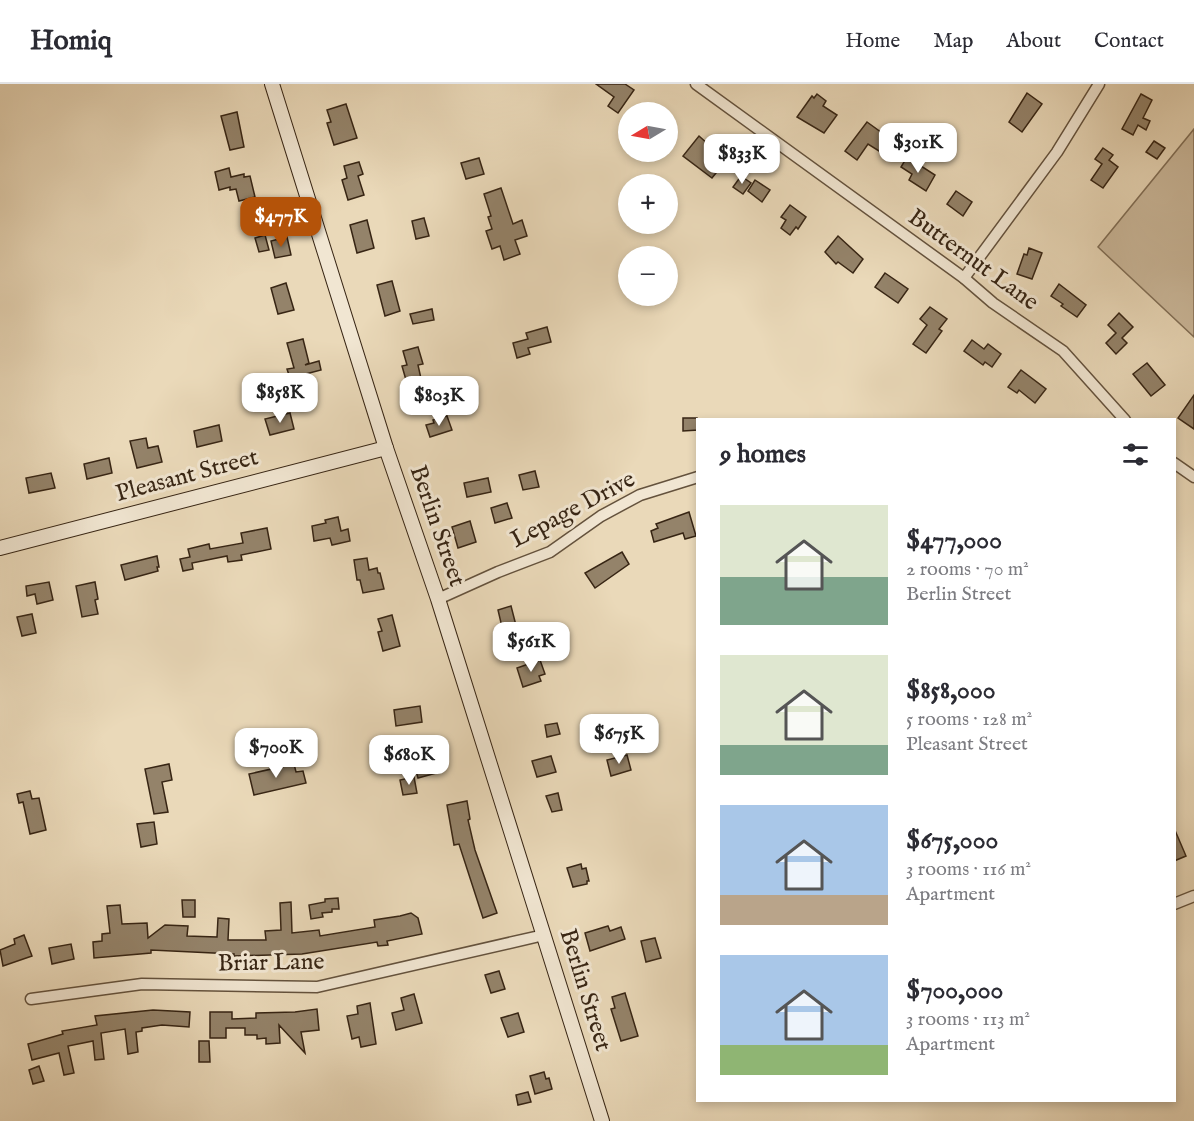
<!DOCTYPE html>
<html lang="en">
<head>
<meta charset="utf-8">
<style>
	:root { --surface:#fff; --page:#f7f7f7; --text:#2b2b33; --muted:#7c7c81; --line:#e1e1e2; --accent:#b45309 }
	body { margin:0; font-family:"IM FELL English",serif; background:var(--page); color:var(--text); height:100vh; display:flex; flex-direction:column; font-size:22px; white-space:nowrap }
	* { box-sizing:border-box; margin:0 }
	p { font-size:20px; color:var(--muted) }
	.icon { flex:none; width:33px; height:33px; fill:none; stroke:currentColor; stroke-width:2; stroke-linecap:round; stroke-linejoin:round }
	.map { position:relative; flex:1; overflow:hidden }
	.drawer { position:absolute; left:696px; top:334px; width:480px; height:684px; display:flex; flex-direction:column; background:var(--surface); border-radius:0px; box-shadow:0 3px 9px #0003 }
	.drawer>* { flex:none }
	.needle { width:39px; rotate:260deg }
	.controls { position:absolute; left:618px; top:18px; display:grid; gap:12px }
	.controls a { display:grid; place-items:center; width:60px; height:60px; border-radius:50%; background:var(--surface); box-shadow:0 3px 9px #0003; font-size:30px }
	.price { position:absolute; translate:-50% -51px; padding:0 14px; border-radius:12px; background:#fff; color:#222; font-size:20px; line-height:39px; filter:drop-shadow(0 2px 3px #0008) }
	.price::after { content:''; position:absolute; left:50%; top:36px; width:18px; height:14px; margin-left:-9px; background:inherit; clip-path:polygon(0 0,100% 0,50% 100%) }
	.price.on { background:var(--accent); color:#fff }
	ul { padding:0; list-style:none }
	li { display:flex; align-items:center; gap:18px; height:150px; padding:0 24px }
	li span { display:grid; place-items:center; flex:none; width:168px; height:120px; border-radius:0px; color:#555 }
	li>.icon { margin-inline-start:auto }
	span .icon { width:72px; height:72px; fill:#fffc; stroke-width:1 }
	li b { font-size:26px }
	h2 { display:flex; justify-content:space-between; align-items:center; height:72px; padding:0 24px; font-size:26px }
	header { display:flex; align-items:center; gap:36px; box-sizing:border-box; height:84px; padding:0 30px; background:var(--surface); border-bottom:2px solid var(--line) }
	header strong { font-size:28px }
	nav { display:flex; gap:33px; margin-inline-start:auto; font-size:21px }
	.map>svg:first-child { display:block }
	.green { fill:#ccba9d; stroke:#827058; stroke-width:1.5 }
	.building { fill:#94836a; stroke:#372514; stroke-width:1.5 }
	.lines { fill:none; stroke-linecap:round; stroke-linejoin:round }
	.street-casing { stroke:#64523d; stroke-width:13 }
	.secondary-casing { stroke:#372514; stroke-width:16 }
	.street { stroke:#f1e6d2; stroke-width:10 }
	.secondary { stroke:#f1e6d2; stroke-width:14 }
	.labels { text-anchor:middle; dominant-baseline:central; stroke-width:6; stroke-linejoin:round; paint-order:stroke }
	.street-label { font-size:24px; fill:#372514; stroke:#f1e6d2 }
</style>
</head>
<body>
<header>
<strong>Homiq</strong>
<nav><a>Home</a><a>Map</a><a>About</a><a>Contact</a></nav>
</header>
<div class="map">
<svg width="1194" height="1037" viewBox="0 0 1194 1037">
	<rect width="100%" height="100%" fill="#ead9b9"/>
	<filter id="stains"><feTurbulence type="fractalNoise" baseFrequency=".00333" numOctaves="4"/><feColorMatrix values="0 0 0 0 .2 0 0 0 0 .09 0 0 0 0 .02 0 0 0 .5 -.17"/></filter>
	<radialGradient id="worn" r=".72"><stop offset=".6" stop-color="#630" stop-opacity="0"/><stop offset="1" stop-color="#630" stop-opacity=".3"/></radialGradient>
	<!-- green -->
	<path class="green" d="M1194 45V253L1098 163Z"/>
	<!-- building -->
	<g class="building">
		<path d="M596 0H625L634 6 618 29 608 22 614 13Z"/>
		<path d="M1027 9 1042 20 1022 48 1009 38Z"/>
		<path d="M817 10 826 17 823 22 837 31 824 49 797 33 812 12 814 14Z"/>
		<path d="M1141 10 1152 16 1143 34 1150 37 1146 46 1138 41 1133 51 1122 45Z"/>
		<path d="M346 20 357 54 334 61 327 39 331 38 327 26Z"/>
		<path d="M237 28 244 63 230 66 221 32Z"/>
		<path d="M867 38 889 54 879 67 868 60 857 76 845 67Z"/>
		<path d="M699 52 708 60 705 64 724 79 712 94 683 72Z"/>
		<path d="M1154 57 1165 64 1157 75 1146 68Z"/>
		<path d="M1103 64 1113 71 1109 76 1118 83 1103 104 1091 96 1102 80 1095 75Z"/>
		<path d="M907 73 935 91 926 107 909 96 912 90 901 83Z"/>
		<path d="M479 74 484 90 466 95 461 79Z"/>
		<path d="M359 78 363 90 358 92 364 111 348 116 342 96 347 94 344 82Z"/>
		<path d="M229 84 231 93 244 90V93L250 92 255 113 239 117 236 105 230 106V103L219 106 215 88Z"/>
		<path d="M741 92 751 99 743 110 733 103Z"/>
		<path d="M755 96 770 106 762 118 748 107Z"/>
		<path d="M501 104 513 140 522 136 527 152 515 156 520 170 504 176 500 162 492 165 486 147 492 145 488 133 491 132 484 110Z"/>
		<path d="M956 107 972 118 963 132 947 120Z"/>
		<path d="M790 121 806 133 798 145 796 143 790 151 781 144 786 136 781 133Z"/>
		<path d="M424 134 429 152 416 155 412 137Z"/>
		<path d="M367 136 374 164 357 169 350 141Z"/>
		<path d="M265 151 269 166 259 168 255 154Z"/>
		<path d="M838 152 863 175 853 189 838 178 836 180 825 168Z"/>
		<path d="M287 153 291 171 275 174 271 157Z"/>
		<path d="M1029 164 1042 169 1032 195 1017 190 1024 170 1027 171Z"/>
		<path d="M885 189 908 205 898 219 875 203Z"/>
		<path d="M392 197 400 227 385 232 377 201Z"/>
		<path d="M286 199 294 226 278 230 271 204Z"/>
		<path d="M1059 200 1086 221 1077 233 1061 222 1063 220 1051 212Z"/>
		<path d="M930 223 947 235 939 245 942 247 926 269 913 260 927 241 920 235Z"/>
		<path d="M432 225 434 236 413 240 410 230Z"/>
		<path d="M1119 229 1133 243 1122 254 1127 259 1116 270 1106 259 1116 249 1108 241Z"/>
		<path d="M547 243 551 258 528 264 530 270 517 274 513 259 528 255 526 249Z"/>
		<path d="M303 255 309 279 305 281 319 277 321 286 290 294 287 285 294 284 287 259Z"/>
		<path d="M972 256 984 265 988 260 1001 270 992 283 985 278 983 281 964 267Z"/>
		<path d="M418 263 423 280 418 281 422 299 408 303 402 282 407 281 403 267Z"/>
		<path d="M1147 279 1165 301 1151 312 1133 290Z"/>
		<path d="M1021 286 1046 305 1035 319 1019 306 1017 309 1008 303Z"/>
		<path d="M1194 311V345L1178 334Z"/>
		<path d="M290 329 294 345 270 351 265 335Z"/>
		<path d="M447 332 452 346 430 353 426 341 434 339 433 336Z"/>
		<path d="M683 334H697L698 346 683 347Z"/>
		<path d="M219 341 222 357 197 363 194 347Z"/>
		<path d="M146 354 148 364 158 362 162 378 137 384 130 357Z"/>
		<path d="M109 374 112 389 87 395 84 380Z"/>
		<path d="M535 387 539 403 523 406 519 391Z"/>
		<path d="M51 389 55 404 29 409 26 394Z"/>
		<path d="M488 394 491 408 467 413 464 399Z"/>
		<path d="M507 419 512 434 495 439 491 424Z"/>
		<path d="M689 428 696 452 685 455 683 449 654 458 651 447 658 444 656 440Z"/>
		<path d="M338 433 341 447 348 445 350 457 332 461 330 454 314 457 312 442 326 439 325 436Z"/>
		<path d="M470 437 476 458 458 464 452 443Z"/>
		<path d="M267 444 271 465 241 471 242 476 228 478 227 472 192 479 193 485 183 487 180 475 190 473 188 465 209 460 210 465 243 459 241 449Z"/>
		<path d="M622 468 629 480 595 504 585 489Z"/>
		<path d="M157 472 159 483H157L158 487 125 496 121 481Z"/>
		<path d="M367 474 369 486 377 484 378 489H380L384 505 363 509 360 496H357L354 476Z"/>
		<path d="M49 498 53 516 37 520 35 510 27 512 26 502Z"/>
		<path d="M95 498 98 515 95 516 98 530 82 533 76 502Z"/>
		<path d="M511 522 520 557 506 560 498 526Z"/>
		<path d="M32 530 36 549 22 552 17 533Z"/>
		<path d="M392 531 400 562 383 567 378 548 382 547 378 535Z"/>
		<path d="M540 576 545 590 539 592 541 597 523 603 517 584Z"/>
		<path d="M420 622 422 638 396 642 394 626Z"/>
		<path d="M557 639 560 650 547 653 545 641Z"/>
		<path d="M433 662 440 688 418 694 411 667Z"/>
		<path d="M627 671 631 686 611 692 607 676Z"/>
		<path d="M551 672 556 688 537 693 532 677Z"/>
		<path d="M169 680 172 696 162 698 168 728 154 730 145 685Z"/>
		<path d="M294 680 296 688 303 687 306 699 254 711 249 690Z"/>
		<path d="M414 693 417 709 403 711 400 696Z"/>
		<path d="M30 707 32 715 39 714 46 746 30 750 23 718 19 719 17 710Z"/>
		<path d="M558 709 562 726 552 728 546 712Z"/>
		<path d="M467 717 470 735 468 736 475 766 497 829 483 834 459 760 454 761 447 721Z"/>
		<path d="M154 738 157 760 141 763 137 740Z"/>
		<path d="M1174 744 1186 772 1174 777Z"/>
		<path d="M581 780 582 785 586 784 589 797H587V800L573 803 567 784Z"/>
		<path d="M338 814 339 825H332V828L322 829 323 833 311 835 309 821 325 818V815Z"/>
		<path d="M182 816H195V833H183Z"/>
		<path d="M291 818 292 849 319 846 320 852 375 843 374 836 400 832 411 829 418 834 422 850 387 857 388 861 378 862 377 858 302 870 234 872V870L151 866V869L94 874 93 858 102 857V850L110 849 107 822 120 821 122 840 147 839 148 854 165 841 188 842 187 852 217 853 218 834 229 835 228 856H266L265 847 281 846 280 819Z"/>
		<path d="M608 842 610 847 621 843 625 855 590 867 585 849Z"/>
		<path d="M24 851 32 872 3 882 0 866 15 860 14 855Z"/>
		<path d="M655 854 661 874 646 878 641 857Z"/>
		<path d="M71 860 74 875 52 880 49 864Z"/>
		<path d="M499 887 505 905 491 909 485 891Z"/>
		<path d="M625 909 638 952 621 957 611 925 615 924 612 913Z"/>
		<path d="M414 910 422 939 396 946 392 929 404 926 401 914Z"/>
		<path d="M370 919 376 960 361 963 359 953 352 955 347 932 358 930 357 922Z"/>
		<path d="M317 925 319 946 301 948 305 969 279 941 280 959 266 960V954L257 955V951H245V944H226V954H210V928H232V935L256 934V929L295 928Z"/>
		<path d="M153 926 190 928 189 943 162 941 142 944V947L136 948 138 968 128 970 125 945 101 949 104 975 95 976 93 957 68 962 74 989 64 991 59 969 32 976 28 960 63 950 62 947 97 941 95 932Z"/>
		<path d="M518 929 524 948 508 953 501 934Z"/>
		<path d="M199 957H209L210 978H199Z"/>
		<path d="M39 982 44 997 33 1000 29 986Z"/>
		<path d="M544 988 546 995 549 994 552 1005 535 1010 530 992Z"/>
		<path d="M528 1008 531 1018 518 1021 516 1011Z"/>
	</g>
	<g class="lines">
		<defs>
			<g id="street">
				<path d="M696 0 964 194 993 219 1063 267 1125 336"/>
				<path d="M964 194 1057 68 1099 0"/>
				<path d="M1174 379 1194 393"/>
				<path d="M438 515 498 488 550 468 601 432 640 411 698 393"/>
				<path d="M1174 820 1194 812"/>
				<path d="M31 915 142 900 317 903 544 851"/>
			</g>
			<g id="secondary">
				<path d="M272 0 386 364 438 515 602 1037"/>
				<path d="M0 464 386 364"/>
			</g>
		</defs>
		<!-- street casing -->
		<use href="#street" class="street-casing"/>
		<!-- secondary casing -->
		<use href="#secondary" class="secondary-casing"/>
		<!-- street -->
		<use href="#street" class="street"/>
		<!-- secondary -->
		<use href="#secondary" class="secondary"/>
	</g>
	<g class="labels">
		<!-- street labels -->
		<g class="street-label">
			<text transform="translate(973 176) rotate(36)">Butternut Lane</text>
			<text transform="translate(187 392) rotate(-15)">Pleasant Street</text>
			<text transform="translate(573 426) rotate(-28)">Lepage Drive</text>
			<text transform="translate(437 442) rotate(71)">Berlin Street</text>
			<text transform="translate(271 879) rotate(-1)">Briar Lane</text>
			<text transform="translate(585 906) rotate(73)">Berlin Street</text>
		</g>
	</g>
	<rect width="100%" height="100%" filter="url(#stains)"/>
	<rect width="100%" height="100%" fill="url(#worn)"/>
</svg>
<div class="controls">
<a><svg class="needle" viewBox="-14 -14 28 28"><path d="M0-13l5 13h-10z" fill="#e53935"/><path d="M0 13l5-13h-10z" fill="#7c7c81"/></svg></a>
<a>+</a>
<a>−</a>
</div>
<b class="price" style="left:918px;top:90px">$301K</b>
<b class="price" style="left:742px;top:101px">$833K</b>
<b class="price on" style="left:281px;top:164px">$477K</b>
<b class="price" style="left:280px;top:340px">$858K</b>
<b class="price" style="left:439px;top:343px">$803K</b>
<b class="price" style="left:531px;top:589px">$561K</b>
<b class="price" style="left:619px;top:681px">$675K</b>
<b class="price" style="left:276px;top:695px">$700K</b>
<b class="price" style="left:409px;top:702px">$680K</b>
<section class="drawer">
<h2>9 homes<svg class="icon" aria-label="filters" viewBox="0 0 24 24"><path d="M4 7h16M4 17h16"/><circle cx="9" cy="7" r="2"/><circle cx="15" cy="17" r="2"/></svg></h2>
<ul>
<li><span style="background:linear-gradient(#dfe7d0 60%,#7fa58c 0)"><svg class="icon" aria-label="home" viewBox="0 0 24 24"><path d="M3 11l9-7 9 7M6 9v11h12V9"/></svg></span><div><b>$477,000</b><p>2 rooms · 70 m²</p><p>Berlin Street</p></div></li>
<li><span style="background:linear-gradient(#dfe7d0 75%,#7fa58c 0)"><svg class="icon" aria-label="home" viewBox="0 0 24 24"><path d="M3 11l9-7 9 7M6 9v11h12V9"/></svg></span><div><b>$858,000</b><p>5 rooms · 128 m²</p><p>Pleasant Street</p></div></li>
<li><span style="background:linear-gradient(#a9c7e8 75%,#b9a48a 0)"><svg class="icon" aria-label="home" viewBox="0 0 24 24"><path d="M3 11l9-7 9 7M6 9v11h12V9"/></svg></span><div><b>$675,000</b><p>3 rooms · 116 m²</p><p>Apartment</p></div></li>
<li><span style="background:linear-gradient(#a9c7e8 75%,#8fb573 0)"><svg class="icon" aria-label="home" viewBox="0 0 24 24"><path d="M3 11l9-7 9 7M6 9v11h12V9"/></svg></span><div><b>$700,000</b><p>3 rooms · 113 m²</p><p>Apartment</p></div></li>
</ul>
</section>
</div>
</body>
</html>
